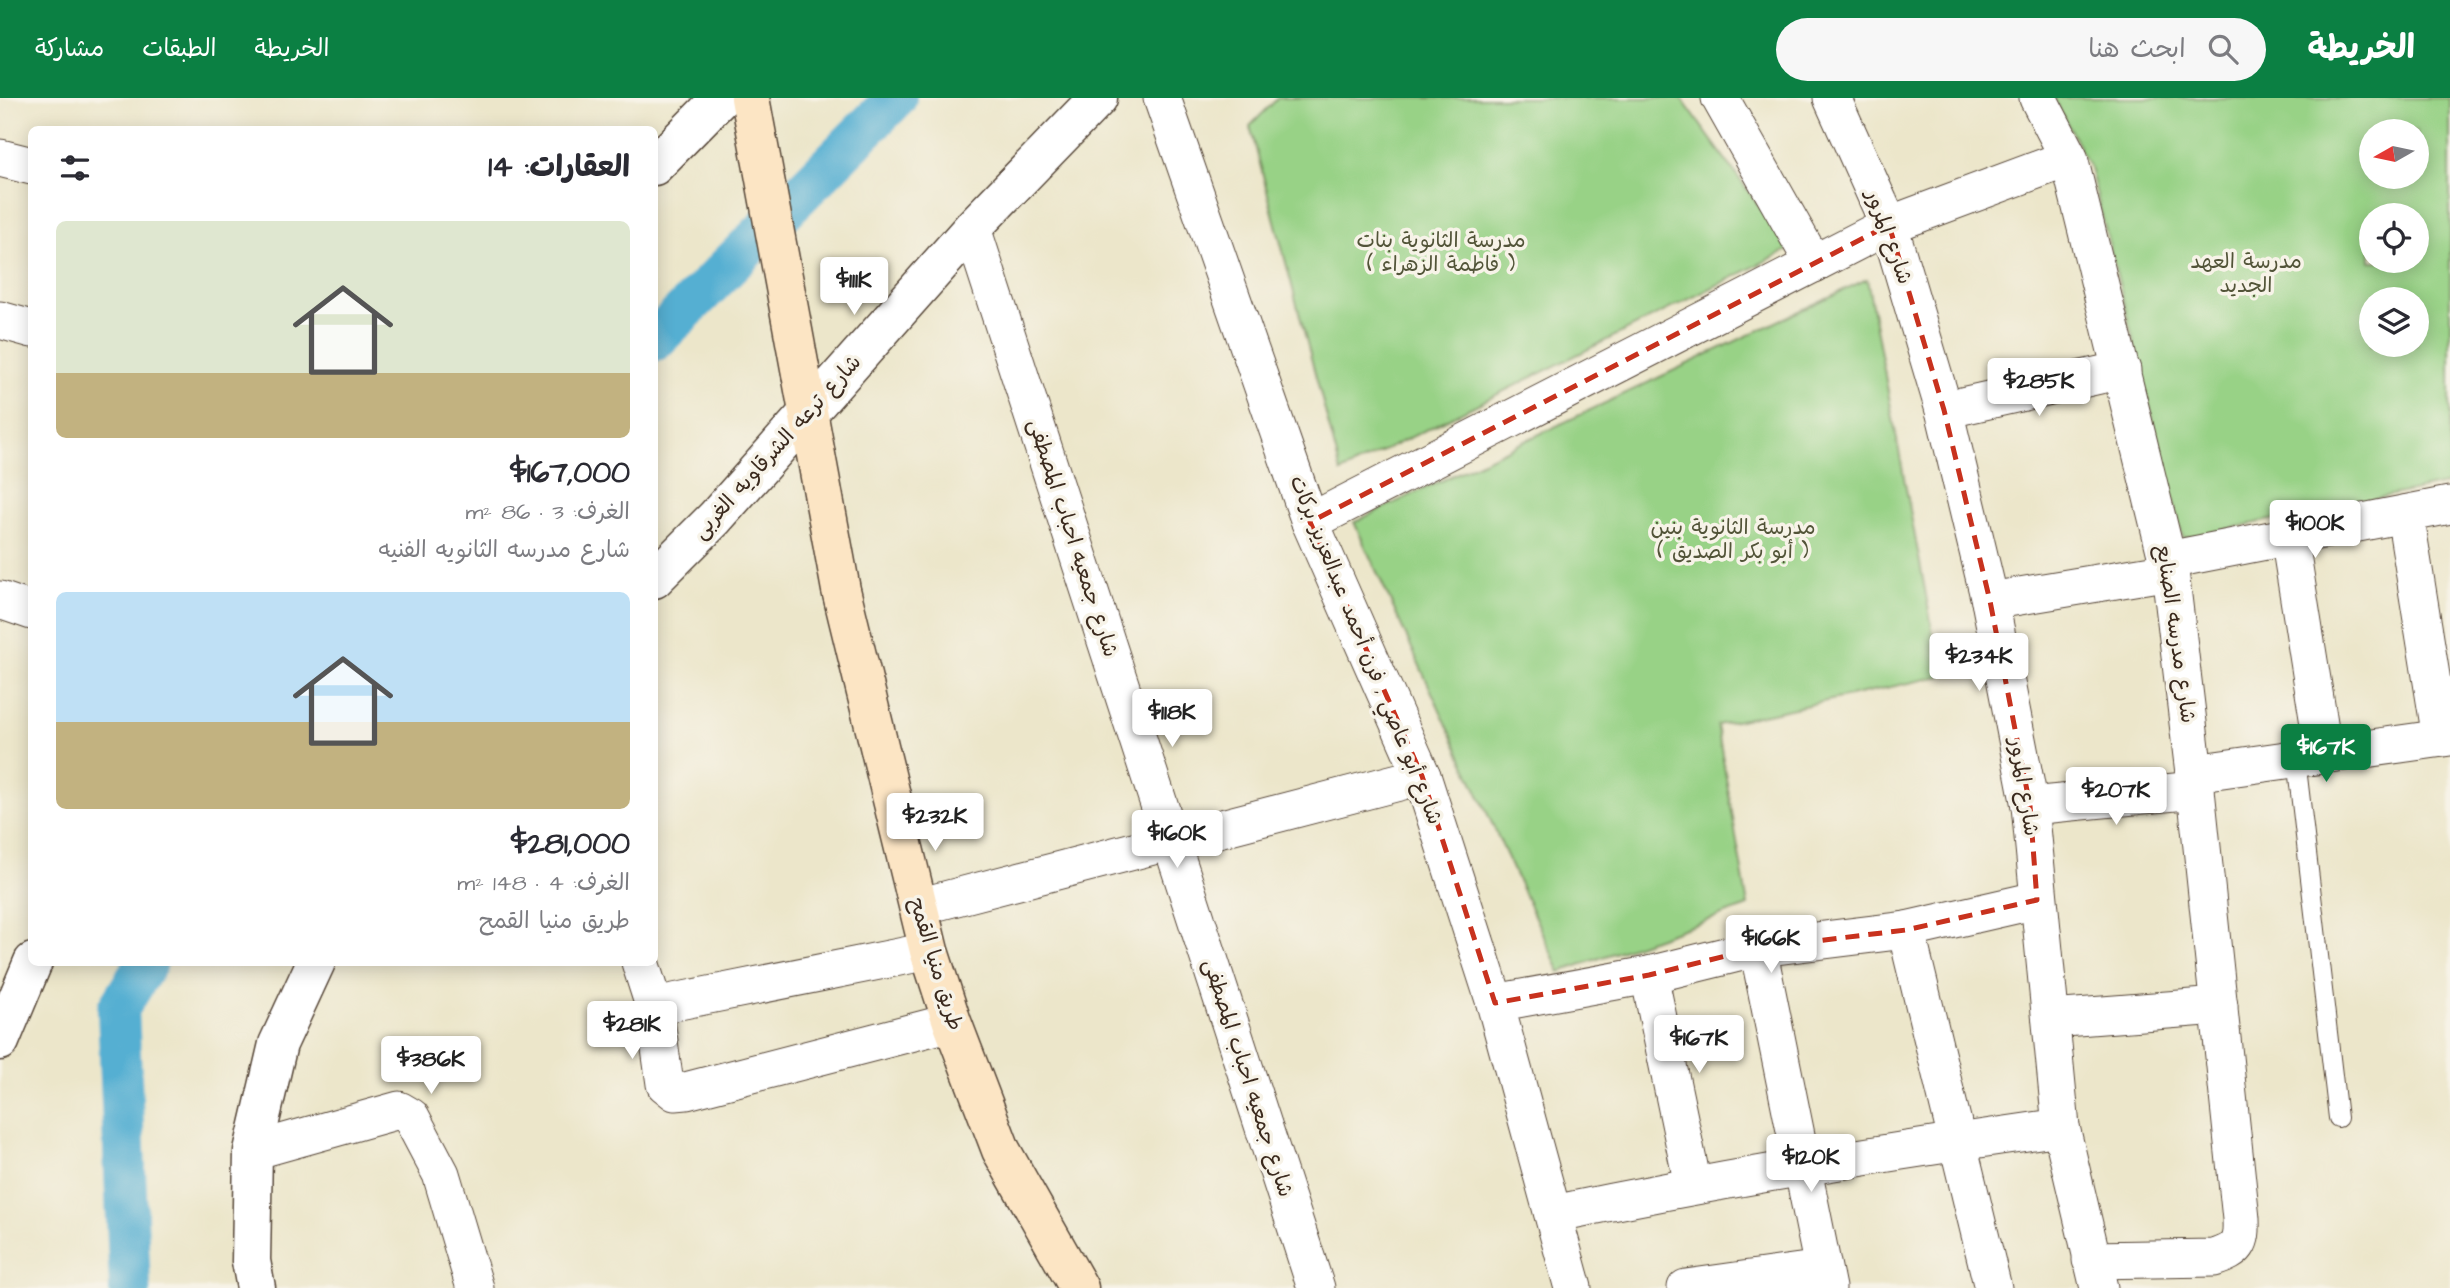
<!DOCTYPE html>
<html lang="ar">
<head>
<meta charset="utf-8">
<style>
	:root { --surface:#fff; --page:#f7f7f7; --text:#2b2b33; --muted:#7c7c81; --accent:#0b8043 }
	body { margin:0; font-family:"Architects Daughter","Playpen Sans Arabic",sans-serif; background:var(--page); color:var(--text); direction:rtl; height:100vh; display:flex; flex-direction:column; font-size:26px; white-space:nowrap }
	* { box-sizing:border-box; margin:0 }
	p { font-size:23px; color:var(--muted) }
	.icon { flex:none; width:38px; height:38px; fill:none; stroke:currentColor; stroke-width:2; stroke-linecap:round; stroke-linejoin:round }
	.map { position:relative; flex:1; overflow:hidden; direction:ltr }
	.side { position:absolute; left:28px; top:28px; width:630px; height:840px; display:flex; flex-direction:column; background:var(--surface); border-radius:10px; box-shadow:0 4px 18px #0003; direction:rtl }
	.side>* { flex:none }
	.needle { width:46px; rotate:261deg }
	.tools { position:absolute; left:2359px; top:21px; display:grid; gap:14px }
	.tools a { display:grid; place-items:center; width:70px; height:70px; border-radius:50%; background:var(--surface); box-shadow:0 4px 18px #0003; font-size:35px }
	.price { position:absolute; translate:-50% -60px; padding:0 16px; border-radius:7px; background:#fff; color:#222; font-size:23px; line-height:46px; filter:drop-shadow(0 2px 4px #0008) }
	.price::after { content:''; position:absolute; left:50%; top:42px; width:21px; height:16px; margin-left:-10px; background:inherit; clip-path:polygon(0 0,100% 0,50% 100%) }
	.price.selected { background:var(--accent); color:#fff }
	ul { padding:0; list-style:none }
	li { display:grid; align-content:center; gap:14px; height:371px; padding:0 28px }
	li span { display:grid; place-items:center; height:217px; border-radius:10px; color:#555 }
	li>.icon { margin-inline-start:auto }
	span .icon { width:126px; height:126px; fill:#fffc; stroke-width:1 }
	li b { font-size:30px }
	h2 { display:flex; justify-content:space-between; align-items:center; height:84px; padding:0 28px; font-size:30px }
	header { display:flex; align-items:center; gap:42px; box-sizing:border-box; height:98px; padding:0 35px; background:var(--accent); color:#fff }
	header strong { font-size:33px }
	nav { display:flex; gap:38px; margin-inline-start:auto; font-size:24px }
	.search { width:490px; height:63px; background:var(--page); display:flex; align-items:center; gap:18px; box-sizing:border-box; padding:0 24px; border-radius:38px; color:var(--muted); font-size:26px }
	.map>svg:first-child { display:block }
	.park { fill:#98d286; stroke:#6a7e52; stroke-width:2; fill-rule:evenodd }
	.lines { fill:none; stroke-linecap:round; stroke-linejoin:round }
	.canal { stroke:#54afd2; stroke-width:42 }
	.service-casing { stroke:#564638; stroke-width:20 }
	.minor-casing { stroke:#564638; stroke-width:39 }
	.tertiary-casing { stroke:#564638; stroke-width:41 }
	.secondary-casing { stroke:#564638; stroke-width:41 }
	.service { stroke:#fff; stroke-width:18 }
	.minor { stroke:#fff; stroke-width:37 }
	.tertiary { stroke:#fff; stroke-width:38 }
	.secondary { stroke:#fce5c4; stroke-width:38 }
	.marked { fill:none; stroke:#c8321e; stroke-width:5; stroke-dasharray:14 9; stroke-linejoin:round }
	.labels { text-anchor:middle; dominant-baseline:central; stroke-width:7; stroke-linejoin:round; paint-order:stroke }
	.street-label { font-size:21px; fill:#3b2a1e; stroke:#f7f3e8 }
	.park-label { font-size:21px; fill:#525438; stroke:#f7f3e8 }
</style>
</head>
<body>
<header>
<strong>الخريطة</strong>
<div class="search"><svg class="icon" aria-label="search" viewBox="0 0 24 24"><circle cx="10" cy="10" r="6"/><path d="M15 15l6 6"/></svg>ابحث هنا</div>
<nav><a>الخريطة</a><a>الطبقات</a><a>مشاركة</a></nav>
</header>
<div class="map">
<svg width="2450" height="1190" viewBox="0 0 2450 1190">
	<rect width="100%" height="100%" fill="#f7f3e8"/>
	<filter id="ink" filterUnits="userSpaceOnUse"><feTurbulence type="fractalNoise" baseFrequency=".0143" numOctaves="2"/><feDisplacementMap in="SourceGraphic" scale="14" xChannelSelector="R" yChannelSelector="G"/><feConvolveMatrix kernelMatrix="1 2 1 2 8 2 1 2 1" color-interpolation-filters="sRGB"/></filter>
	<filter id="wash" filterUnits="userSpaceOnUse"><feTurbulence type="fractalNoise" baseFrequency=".00686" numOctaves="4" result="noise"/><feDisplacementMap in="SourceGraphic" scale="28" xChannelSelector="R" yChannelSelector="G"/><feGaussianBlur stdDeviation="1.57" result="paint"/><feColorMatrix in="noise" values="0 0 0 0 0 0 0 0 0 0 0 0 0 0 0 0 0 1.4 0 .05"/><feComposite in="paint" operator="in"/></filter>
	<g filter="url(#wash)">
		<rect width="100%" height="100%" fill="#ece6ca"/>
		<!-- park -->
		<g class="park">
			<path d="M1278 0H1681L1790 151 1341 374 1250 28Z"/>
			<path d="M2054 0H2450V385L2183 440 2090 70ZM2371 33H2417V79H2371ZM2371 117H2417V163H2371ZM2371 201H2417V247H2371Z"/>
			<path d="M1867 181 1941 578 1717 627 1748 808 1560 874 1354 424Z"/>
		</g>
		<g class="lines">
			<!-- canal -->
			<g class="canal">
				<path d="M654 243 896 0"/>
				<path d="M130 1190 118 911 147 864"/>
			</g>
		</g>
	</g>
	<g filter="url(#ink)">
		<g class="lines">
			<defs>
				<path id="service" d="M2296 661 2338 1020"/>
				<g id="minor">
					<path d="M1162 0 1310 424 1422 678 1495 905 1573 1190"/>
					<path d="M1720 0 1814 166"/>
					<path d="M1832 0 1889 127 1944 312 1990 503 2030 708 2061 1029 2099 1190"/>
					<path d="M2038 0 2069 60 2170 473 2196 692 2241 1121C2242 1146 2238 1152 2214 1160L2091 1162"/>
					<path d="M0 60 32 68"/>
					<path d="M972 130 1316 1190"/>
					<path d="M0 222 32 231"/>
					<path d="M1944 312 2122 272"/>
					<path d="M2405 416 2441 640"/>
					<path d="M1310 424 1889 127 2069 60"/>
					<path d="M2289 438 2324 657"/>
					<path d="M2168 462 2450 407"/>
					<path d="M0 502 32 513"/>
					<path d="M1990 503 2170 473"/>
					<path d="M2194 675 2450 639"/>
					<path d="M2030 708 2196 692"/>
					<path d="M918 809 1422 678"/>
					<path d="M1906 832 1993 1190"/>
					<path d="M1758 850 1827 1190"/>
					<path d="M929 853 654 908 665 986 675 994 686 993 952 924"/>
					<path d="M640 864 654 908"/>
					<path d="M1649 877 1693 1087"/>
					<path d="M1495 905 1649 877 1758 850 1906 832 2037 802"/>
					<path d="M2051 921 2219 908"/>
					<path d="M253 1053 399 1012 411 1019 441 1076 475 1190"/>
					<path d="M1553 1116C1721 1081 1891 1053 2061 1029"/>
					<path d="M1686 1190 1822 1171"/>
				</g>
				<g id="tertiary">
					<path d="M654 68 721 0"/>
					<path d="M654 481 715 420 972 130 1098 0"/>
					<path d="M0 943 33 864"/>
					<path d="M256 1190 251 1163 253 1053 278 946 316 864"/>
				</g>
				<path id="secondary" d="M750 0 841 492 929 853 952 924 1001 1052 1079 1190"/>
			</defs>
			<!-- service casing -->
			<use href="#service" class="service-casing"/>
			<!-- minor casing -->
			<use href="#minor" class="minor-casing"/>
			<!-- tertiary casing -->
			<use href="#tertiary" class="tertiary-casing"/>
			<!-- secondary casing -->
			<use href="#secondary" class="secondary-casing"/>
			<!-- service -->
			<use href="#service" class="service"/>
			<!-- minor -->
			<use href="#minor" class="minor"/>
			<!-- tertiary -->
			<use href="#tertiary" class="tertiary"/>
			<!-- secondary -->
			<use href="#secondary" class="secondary"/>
		</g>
	</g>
	<!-- marked area -->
	<path class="marked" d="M1889 127 1944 312 1990 503 2030 708 2037 802 1906 832 1758 850 1649 877 1495 905 1422 678 1310 424Z"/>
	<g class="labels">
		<!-- street labels -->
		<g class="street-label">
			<text transform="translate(1889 139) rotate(70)">شارع المرور</text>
			<text transform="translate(777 349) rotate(-48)">شارع ترعه الشرقاويه الغربى</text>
			<text transform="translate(1073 440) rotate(72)">شارع جمعيه احباب المصطفى</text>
			<text transform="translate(2176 536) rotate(82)">شارع مدرسه الصنايع</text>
			<text transform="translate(1366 552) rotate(68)">شارع أبو عاصي , فرن أحمد عبدالعزيز بركات</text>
			<text transform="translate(2024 689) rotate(81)">شارع المرور</text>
			<text transform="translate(936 866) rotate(73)">طريق منيا القمح</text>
			<text transform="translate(1248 980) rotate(72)">شارع جمعيه احباب المصطفى</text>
		</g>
		<!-- park labels -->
		<g class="park-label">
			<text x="1441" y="142">مدرسة الثانوية بنات<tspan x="1441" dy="24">( فاطمة الزهراء )</tspan></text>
			<text x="2246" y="163">مدرسة العهد<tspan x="2246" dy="24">الجديد</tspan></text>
			<text x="1733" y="429">مدرسة الثانوية بنين<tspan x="1733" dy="24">( أبو بكر الصديق )</tspan></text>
		</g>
	</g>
</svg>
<div class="tools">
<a><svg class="needle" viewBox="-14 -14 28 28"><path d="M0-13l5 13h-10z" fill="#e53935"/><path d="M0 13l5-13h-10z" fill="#7c7c81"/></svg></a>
<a><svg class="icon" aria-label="locate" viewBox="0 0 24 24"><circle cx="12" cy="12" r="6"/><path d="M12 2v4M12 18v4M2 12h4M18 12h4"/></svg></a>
<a><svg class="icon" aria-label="layers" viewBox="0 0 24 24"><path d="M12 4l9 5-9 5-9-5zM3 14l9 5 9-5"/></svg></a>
</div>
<b class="price" style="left:854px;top:219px">$111K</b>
<b class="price" style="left:2039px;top:320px">$285K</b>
<b class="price" style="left:2315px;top:462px">$100K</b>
<b class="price" style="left:1979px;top:595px">$234K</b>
<b class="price" style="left:1172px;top:651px">$118K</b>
<b class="price selected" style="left:2326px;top:686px">$167K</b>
<b class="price" style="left:2116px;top:729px">$207K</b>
<b class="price" style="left:935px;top:755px">$232K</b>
<b class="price" style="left:1177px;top:772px">$160K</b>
<b class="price" style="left:1771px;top:877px">$166K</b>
<b class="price" style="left:632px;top:963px">$281K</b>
<b class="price" style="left:1699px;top:977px">$167K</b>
<b class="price" style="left:431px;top:998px">$386K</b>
<b class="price" style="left:1811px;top:1096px">$120K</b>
<section class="side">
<h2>العقارات: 14<svg class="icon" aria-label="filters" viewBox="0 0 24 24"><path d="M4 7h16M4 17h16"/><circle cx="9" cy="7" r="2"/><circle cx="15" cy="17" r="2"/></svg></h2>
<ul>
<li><span style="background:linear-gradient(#dfe7d0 70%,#c2b280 0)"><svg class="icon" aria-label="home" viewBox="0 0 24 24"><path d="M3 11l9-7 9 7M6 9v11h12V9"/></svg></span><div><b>$167,000</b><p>الغرف: 3 · 86 m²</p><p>شارع مدرسه الثانويه الفنيه</p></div></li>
<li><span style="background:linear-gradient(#bfe0f5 60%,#c2b280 0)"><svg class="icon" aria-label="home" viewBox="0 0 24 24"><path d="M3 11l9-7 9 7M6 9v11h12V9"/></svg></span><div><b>$281,000</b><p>الغرف: 4 · 148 m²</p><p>طريق منيا القمح</p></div></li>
</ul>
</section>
</div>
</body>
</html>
